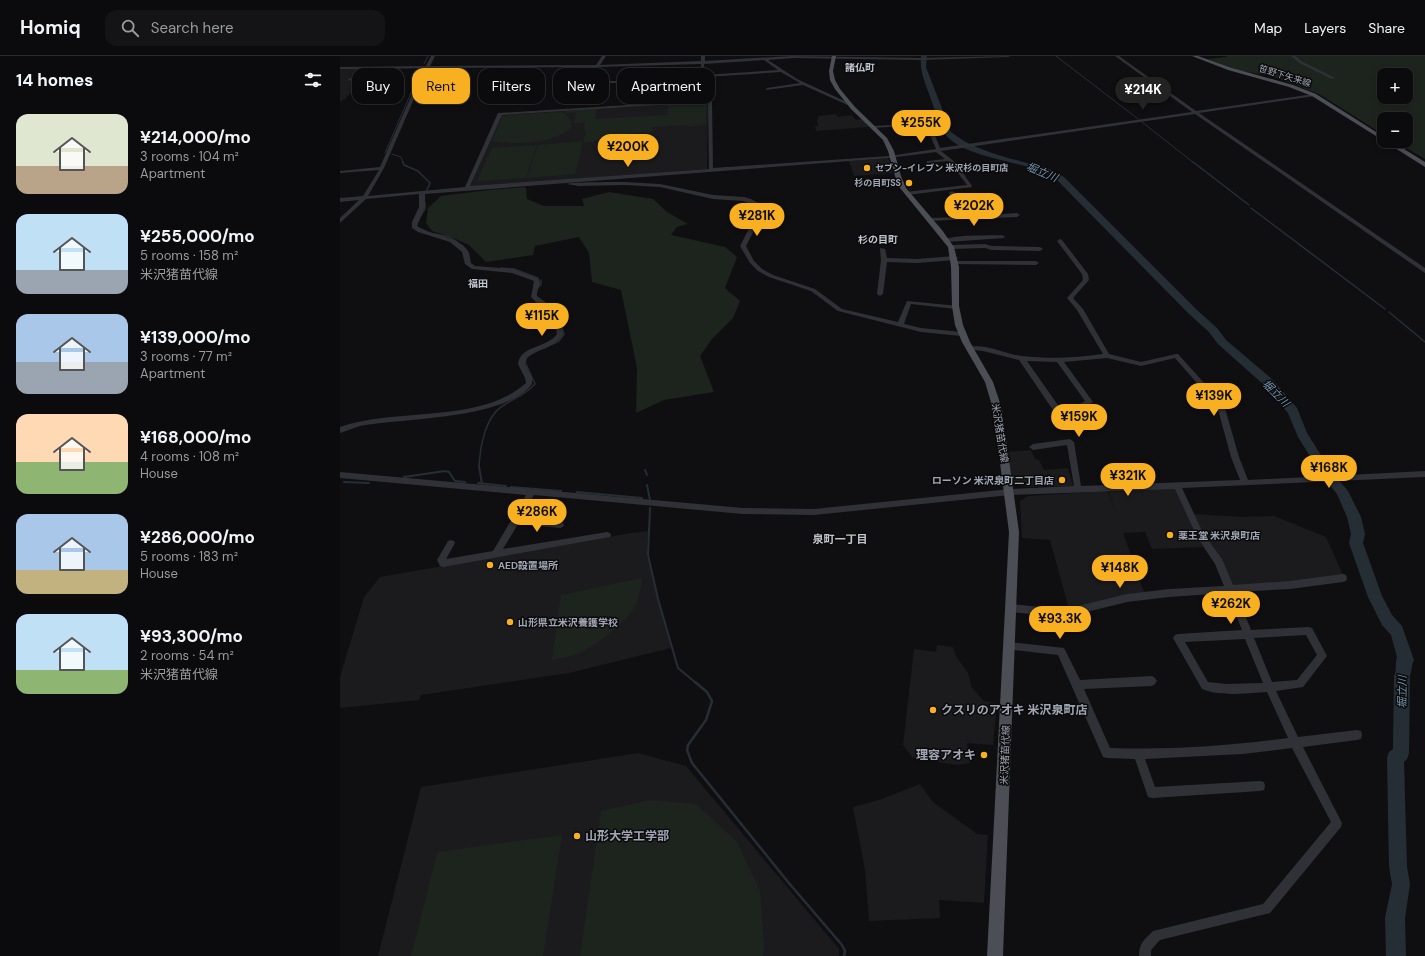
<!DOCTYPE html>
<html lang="en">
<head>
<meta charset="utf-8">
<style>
	:root { --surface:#0b0b0d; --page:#141416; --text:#f1f3f6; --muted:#9a9b9d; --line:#2b2b2e; --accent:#f9b020 }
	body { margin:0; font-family:"DM Sans","Noto Sans JP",sans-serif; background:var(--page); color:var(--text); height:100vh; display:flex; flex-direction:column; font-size:15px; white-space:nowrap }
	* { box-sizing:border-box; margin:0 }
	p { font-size:13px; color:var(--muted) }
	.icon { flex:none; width:22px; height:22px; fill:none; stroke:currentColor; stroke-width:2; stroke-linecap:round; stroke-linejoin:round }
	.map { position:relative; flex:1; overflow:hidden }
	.drawer { display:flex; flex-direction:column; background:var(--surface); width:340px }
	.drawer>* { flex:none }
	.guide { position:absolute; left:12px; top:12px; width:380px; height:36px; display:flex; gap:8px }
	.fabs { position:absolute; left:1037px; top:12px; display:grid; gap:8px }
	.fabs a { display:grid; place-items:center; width:36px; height:36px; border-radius:8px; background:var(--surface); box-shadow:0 2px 6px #0003,0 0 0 1px var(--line); font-size:20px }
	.price { position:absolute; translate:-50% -34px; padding:0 9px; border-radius:14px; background:var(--accent); color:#111; font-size:13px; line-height:26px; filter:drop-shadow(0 1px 2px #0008) }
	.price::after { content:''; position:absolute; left:50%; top:24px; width:12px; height:9px; margin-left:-6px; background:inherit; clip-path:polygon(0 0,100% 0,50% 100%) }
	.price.current { background:#222; color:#fff }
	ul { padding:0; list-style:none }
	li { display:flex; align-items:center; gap:12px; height:100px; padding:0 16px }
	li span { display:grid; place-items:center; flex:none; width:112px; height:80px; border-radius:12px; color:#555 }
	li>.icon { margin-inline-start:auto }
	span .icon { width:48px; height:48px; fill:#fffc; stroke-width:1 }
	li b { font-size:17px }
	h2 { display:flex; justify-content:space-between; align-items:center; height:48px; padding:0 16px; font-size:17px }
	.tag { padding:0 14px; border-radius:12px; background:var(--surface); box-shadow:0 2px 6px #0003,0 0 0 1px var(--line); font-size:14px; line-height:36px }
	.tag.current { background:var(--accent); color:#111 }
	header { display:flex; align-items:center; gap:24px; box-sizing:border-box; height:56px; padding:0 20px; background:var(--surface); border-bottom:1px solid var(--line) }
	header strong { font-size:19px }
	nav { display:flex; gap:22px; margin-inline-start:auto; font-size:14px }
	.search { width:280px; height:36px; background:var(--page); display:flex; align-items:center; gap:10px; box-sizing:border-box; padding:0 14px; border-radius:12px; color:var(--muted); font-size:15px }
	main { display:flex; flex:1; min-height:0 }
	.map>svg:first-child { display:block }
	.built { fill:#1b1b1e }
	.green { fill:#1c241d; fill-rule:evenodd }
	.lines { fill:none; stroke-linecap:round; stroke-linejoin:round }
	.stream-far3 { stroke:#262e35; stroke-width:1 }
	.stream-far2 { stroke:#262e35; stroke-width:1.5 }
	.stream-far1 { stroke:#262e35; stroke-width:2 }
	.stream { stroke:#262e35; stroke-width:2.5 }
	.river { fill:#262e35; fill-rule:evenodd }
	.minor { fill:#303136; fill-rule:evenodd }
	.major { fill:#4c4e55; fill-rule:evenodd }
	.poi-dot { fill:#f9b020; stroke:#0b0b0c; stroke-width:1.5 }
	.labels { text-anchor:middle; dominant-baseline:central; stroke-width:3; stroke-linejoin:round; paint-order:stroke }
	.far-street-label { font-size:9px; fill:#a0a6b3; stroke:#0b0b0c }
	.far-poi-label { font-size:9px; font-weight:bold; fill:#a0a6b3; stroke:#0b0b0c; text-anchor:start }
	.far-quarter-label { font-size:10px; font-weight:bold; fill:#c1c5ce; stroke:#0b0b0c }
	.street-label { font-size:10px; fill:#a0a6b3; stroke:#0b0b0c }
	.poi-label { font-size:10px; font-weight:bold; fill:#a0a6b3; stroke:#0b0b0c; text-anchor:start }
	.water-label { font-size:11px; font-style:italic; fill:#7494b0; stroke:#0b0b0c }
	.neighbourhood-label { font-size:11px; font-weight:bold; fill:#c1c5ce; stroke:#0b0b0c }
	.near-poi-label { font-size:12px; font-weight:bold; fill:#a0a6b3; stroke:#0b0b0c; text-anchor:start }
</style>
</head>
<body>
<header>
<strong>Homiq</strong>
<div class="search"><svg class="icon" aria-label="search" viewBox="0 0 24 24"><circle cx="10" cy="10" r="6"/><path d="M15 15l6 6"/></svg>Search here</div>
<nav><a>Map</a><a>Layers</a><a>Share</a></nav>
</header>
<main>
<section class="drawer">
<h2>14 homes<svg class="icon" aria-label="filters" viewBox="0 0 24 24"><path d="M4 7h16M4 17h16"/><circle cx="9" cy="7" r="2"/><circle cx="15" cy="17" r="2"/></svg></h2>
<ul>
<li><span style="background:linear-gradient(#dfe7d0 65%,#b9a48a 0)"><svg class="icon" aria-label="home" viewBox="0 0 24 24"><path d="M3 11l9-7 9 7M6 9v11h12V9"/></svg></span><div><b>¥214,000/mo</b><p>3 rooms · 104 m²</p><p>Apartment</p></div></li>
<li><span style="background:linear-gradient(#bfe0f5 70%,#9aa5b1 0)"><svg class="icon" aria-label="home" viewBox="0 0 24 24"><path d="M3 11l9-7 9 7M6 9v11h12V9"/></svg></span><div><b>¥255,000/mo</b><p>5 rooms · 158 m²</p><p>米沢猪苗代線</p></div></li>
<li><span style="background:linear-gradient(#a9c7e8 60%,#9aa5b1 0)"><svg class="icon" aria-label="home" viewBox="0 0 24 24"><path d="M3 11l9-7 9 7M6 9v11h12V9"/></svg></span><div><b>¥139,000/mo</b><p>3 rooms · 77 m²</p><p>Apartment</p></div></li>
<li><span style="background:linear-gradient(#ffd9b3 60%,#8fb573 0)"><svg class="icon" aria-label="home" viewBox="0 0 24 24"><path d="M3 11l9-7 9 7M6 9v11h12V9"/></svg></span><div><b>¥168,000/mo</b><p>4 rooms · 108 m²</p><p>House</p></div></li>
<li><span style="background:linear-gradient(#a9c7e8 70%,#c2b280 0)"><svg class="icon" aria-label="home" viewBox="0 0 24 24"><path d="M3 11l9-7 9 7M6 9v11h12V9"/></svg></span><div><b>¥286,000/mo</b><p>5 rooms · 183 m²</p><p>House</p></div></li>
<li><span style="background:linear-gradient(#bfe0f5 70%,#8fb573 0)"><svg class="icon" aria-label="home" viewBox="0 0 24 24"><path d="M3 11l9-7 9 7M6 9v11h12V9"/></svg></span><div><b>¥93,300/mo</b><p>2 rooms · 54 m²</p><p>米沢猪苗代線</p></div></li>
</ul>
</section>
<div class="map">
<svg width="1085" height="900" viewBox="0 0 1085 900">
	<rect width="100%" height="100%" fill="#0f0f11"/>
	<!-- built -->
	<g class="built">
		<path d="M0 13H39L8 24 11 25 26 20 16 28 18 30 5 43 0 46Z"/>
		<path d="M368 46 367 113 130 131 161 59Z"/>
		<path d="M496 58 498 61 511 59 516 64 522 63 529 71 476 75 475 70H478L477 64 479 60Z"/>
		<path d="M546 102 549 103 553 117 514 120 509 105Z"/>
		<path d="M691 394 695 403 699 404 704 414 728 412 733 430 686 431 678 429 673 425 666 396Z"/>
		<path d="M835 432 856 479 863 491 812 493 805 476 783 477 804 536 729 553 710 484 682 482 680 445 688 440 768 435 778 464 769 436Z"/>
		<path d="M853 458 902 461 934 460 986 481 1003 519 948 526 892 530 862 479Z"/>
		<path d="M308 475 307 499 331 592 229 617 81 639 79 644 0 652V621L24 541 40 521 291 477Z"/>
		<path d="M597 589 613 591 616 600 628 617 632 632 644 645 657 647 653 689 627 687 630 707 617 709 573 702 563 689 574 593 596 596Z"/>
		<path d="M298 697 346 710 499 893V900H38L81 731Z"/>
		<path d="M580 728 593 746 637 778 648 779 644 847 599 844 600 862 529 865 525 814 513 751 539 744Z"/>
	</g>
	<!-- green -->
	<g class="green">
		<path d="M886 0H1085V103L1055 85H1066V63H1044V79L979 38 932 20 901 15 867 3 887 1ZM1044 19H1066V41H1044Z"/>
		<path d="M367 46 366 68 349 71 346 69 312 71V76L262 80 261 83 253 86H244V82L246 77 244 74 245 66 234 67 236 56 227 57 225 55 257 52 255 63 327 59 328 48Z"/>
		<path d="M223 56C228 60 233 65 231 72 214 88 174 89 152 85L162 61 169 59Z"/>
		<path d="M243 85 235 118 187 122 198 89Z"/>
		<path d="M197 89 186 122 137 125 152 92Z"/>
		<path d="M186 131 187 143 204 150H244L242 143 269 136 313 143 327 156 348 168 337 171 331 179 385 191 397 201 385 232 400 245 393 262 372 283 360 300 374 336 324 344 296 357 297 312 281 234 252 226 249 197 239 181 195 190 193 199 146 206 129 189 111 181 92 175 86 167 88 152 101 140 149 134Z"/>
		<path d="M302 522C301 533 299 542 294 552 286 566 252 593 237 598 229 601 220 602 212 604L221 539Z"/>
		<path d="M311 744 356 748 397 786 420 835 424 889 423 900H240L261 755Z"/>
		<path d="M222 779 203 900H71L97 796Z"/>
	</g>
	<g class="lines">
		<!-- stream-far3 -->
		<g class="stream-far3">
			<path d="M716 0 798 63"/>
			<path d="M84 8 88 0"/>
			<path d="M802 66 854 107"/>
			<path d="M45 97 81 14"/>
			<path d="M52 98 61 101 63 107"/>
		</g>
		<!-- stream-far2 -->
		<g class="stream-far2">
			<path d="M63 106 64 109 78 115 90 127 87 134"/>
			<path d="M853 106 909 149"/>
			<path d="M911 152 1045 253"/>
			<path d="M81 159 85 153V147"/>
			<path d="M95 178 109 181 117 186"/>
			<path d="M161 212 174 213 198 222"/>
			<path d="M197 233 201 228V224"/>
			<path d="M199 242 217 256 224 278 219 285 204 292"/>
			<path d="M1049 256 1085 286"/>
			<path d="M139 411C140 391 145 360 164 349 175 342 186 338 195 328L185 306"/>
		</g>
		<!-- stream-far1 -->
		<g class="stream-far1">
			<path d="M139 410 142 428"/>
			<path d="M305 414 307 419"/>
			<path d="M64 421 105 415 109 416 115 425 125 426"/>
			<path d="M4 426 29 427"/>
			<path d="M138 427 166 430"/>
			<path d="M307 429 310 444"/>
			<path d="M171 431 221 435"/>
			<path d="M237 436 302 442"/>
			<path d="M310 452 308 499 318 543 338 612 356 627"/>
		</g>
		<!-- stream -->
		<path class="stream" d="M355 626 367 636 372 645 366 664 348 689 347 694 352 707 448 826 502 889 505 895 504 900"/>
		<!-- river -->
		<path class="river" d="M581 0H587L586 11 611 76C632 93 661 100 687 107 700 110 713 113 724 121L857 254 877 272 886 284 932 323 957 352 967 377 991 415 1008 435 1021 461 1025 478 1023 487 1042 540 1052 559 1062 570 1074 604C1071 610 1072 615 1070 620L1069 697 1067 703 1064 706 1067 811 1070 828 1065 862 1066 900H1046L1045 862 1052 828 1049 811 1047 702 1049 696 1053 693 1054 620C1057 614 1055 608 1057 601L1051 579 1042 569 1028 541 1009 487 1011 478 1007 461 997 438 983 421 958 381 948 357 924 329 878 288 869 276 849 258 718 125C692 103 626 106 604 77 599 69 596 58 593 49 588 33 579 17 581 0Z"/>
		<!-- minor -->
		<g class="minor">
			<path d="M91 0H95L90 10 256 9 262 0H266L260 9 361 5V0H365V5L452 0 581 2 670 0 668 1 581 4 454 2 428 4 457 23 511 48 512 49 510 50 463 29 426 34 427 32 460 27 441 16 366 21 371 35 372 45 373 112 549 100 596 93 590 79H569L567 70 531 72V71L533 70 571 68 573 77H594L600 92 852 56 775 0H779L856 55 974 38 975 40 859 57 1085 212V217L855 58 601 95 616 107 632 130V131L567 139 565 138V136L627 129 612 109 608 105 587 107V105H589L605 103 596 96 549 102 85 138V151L77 170C90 179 120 181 128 195 130 198 130 204 131 207L135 210 173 213 199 223C202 229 196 234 197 240 210 252 221 260 223 278 215 292 199 292 187 302L185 308 192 322V328C164 364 64 362 20 370 13 372 7 375 0 377V371C55 351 141 368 186 327L185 322 178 308C180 289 208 292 217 278 214 258 203 254 191 241L194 225 172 217 132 213 125 208 122 196 110 186 78 176 72 172V166L79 151V138L26 143 0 167V162L19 144 0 146V142L23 140 39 114 0 117V115L40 111 69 45 85 12 41 13 9 25 8 23 36 13H0V11L86 10ZM424 4 438 14 365 19 364 8ZM361 8V19L284 25H251L249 26 251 27H284L362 22 367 35 368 44 158 57 125 131 28 140 44 112 73 45 89 12 257 11ZM368 46 369 113 130 130 162 59Z"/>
			<path d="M951 0H955L963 6 995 22 992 23 961 8Z"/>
			<path d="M285 126 320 128 373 139 404 141 411 143 422 149 424 155 406 190 414 205 422 213 433 219 475 233 502 253 558 266 567 245 618 250 619 251 616 253 571 248 564 268 581 272 621 276 624 278 621 280 581 276 498 255 471 235 429 221 418 215 410 207 400 190 418 155V151L403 145 373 143 320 131 285 129 239 130 227 128C230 126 276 126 285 126Z"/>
			<path d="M612 135 615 137 626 160 645 159 636 141 639 139 642 141 650 159 677 157 680 159 677 161 588 165 587 164 590 162 621 161 609 137Z"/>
			<path d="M662 179 665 181 664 182 607 186 604 184C614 178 649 180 662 179Z"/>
			<path d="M720 183 722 184 748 218 749 224 733 242 743 253 769 298 801 306 836 298H838L884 349 899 401 908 424 1085 415V421L842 432 863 477 882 503 893 529 950 525 1003 518 1006 519 1007 522 1006 525 1003 526 950 533 896 536 911 574 969 571 972 572 987 600 963 631 936 635 958 681 1017 674 1021 675 1022 679 1021 683 1017 684 963 691 1002 767 1001 771 930 857 820 884 811 894V900H799C799 887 804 884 813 875L923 848 991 766 952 692 903 698 805 703 815 731 920 725 924 726 925 730 924 734 920 735 812 742 808 741 795 703 767 702 763 701 718 599 666 593 664 590 666 587 669 586 724 592 740 624 812 620 815 622 817 625 815 628 812 630 744 633 770 692C829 694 889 690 948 682L927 636C906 637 881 641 862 633L833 582 835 579 838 578 902 574 887 537 829 541 787 546 730 560H711L671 556 668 555 667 552 668 549 671 548 711 552H730L787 538 829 533 884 530 875 508 857 481 835 433 670 439 474 459 403 458 194 439 181 461 220 466 223 467 224 469 223 471 220 472 178 468 163 493 267 476 270 477 271 479 270 481 103 511 100 510 97 504 108 485 111 484 114 485 115 487 106 503 153 495 186 439 0 422V416L403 452 474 453 670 433 734 430 727 389 693 394 689 391 693 388 730 383 734 386 741 430 900 424 891 401 877 350 835 302 801 310 767 302 724 306 753 346 742 353 718 357H715L679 304 643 295 628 293V291C646 287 665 298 682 300 709 303 736 302 763 298L737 254 727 242 743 224 742 218 717 185ZM687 305 717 306 745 345 738 349 720 352ZM966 579 977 599 957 624 932 626 914 582ZM905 583 923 627 886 628 868 626 845 586Z"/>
			<path d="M645 188 652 190 700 191 703 193 700 195 652 194 645 192 611 193 608 191 611 189Z"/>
			<path d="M540 192 545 193 547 202 577 203 615 200 618 202 615 204 577 207 547 206 543 238 540 240 537 238 541 204Z"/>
			<path d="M615 205H696L699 207 696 209 613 208V206Z"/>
		</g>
		<!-- major -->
		<g class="major">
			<path d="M492 0H496L493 15 495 24 500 33 515 51 547 82 554 95 561 120 566 132 602 174 614 191 619 211V250L623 269 630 286 653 326 662 353 679 476 663 900H647L669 476 653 353 645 326 622 286 615 269 612 250 611 211 608 191 560 132 555 120 548 95 543 84 511 53 495 33 490 24 489 15Z"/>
			<path d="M852 0H858L892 12 953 29 976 38 1044 81V85L972 40 949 31 888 14Z"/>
			<path d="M1044 85H1051L1085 106V111Z"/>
		</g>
	</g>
	<!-- markers -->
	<g class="poi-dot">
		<circle cx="527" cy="112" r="4"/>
		<circle cx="569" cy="127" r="4"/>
		<circle cx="722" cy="424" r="4"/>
		<circle cx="830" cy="479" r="4"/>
		<circle cx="150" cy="509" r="4"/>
		<circle cx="170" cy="566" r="4"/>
		<circle cx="593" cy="654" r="4"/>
		<circle cx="644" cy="699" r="4"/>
		<circle cx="237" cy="780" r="4"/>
	</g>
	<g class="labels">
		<!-- far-street labels -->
		<g class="far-street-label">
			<text transform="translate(945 20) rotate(17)">笹野下矢来線</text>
		</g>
		<!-- far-poi labels -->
		<g class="far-poi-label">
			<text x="535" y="112">セブン-イレブン 米沢杉の目町店</text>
			<text x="561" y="127" text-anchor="end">杉の目町SS</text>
		</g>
		<!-- far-quarter labels -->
		<g class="far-quarter-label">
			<text x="520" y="11">諸仏町</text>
			<text x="538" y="183">杉の目町</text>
			<text x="138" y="227">福田</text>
		</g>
		<!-- street labels -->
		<g class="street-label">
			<text transform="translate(660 377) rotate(81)">米沢猪苗代線</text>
			<text transform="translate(665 699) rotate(-88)">米沢猪苗代線</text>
		</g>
		<!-- poi labels -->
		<g class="poi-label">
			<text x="714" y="424" text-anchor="end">ローソン 米沢泉町二丁目店</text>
			<text x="838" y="479">薬王堂 米沢泉町店</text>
			<text x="158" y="509">AED設置場所</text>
			<text x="178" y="566">山形県立米沢養護学校</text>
		</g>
		<!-- water labels -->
		<g class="water-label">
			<text transform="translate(702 116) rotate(23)">堀立川</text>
			<text transform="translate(936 337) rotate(45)">堀立川</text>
			<text transform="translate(1062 636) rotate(-89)">堀立川</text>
		</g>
		<!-- neighbourhood labels -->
		<g class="neighbourhood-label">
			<text x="500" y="483">泉町一丁目</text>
		</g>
		<!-- near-poi labels -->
		<g class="near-poi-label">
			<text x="601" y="654">クスリのアオキ 米沢泉町店</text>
			<text x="636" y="699" text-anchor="end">理容アオキ</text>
			<text x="245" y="780">山形大学工学部</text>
		</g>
	</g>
</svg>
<div class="fabs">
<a>+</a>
<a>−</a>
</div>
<b class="price current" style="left:803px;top:55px">¥214K</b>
<b class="price" style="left:581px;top:88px">¥255K</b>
<b class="price" style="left:288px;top:112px">¥200K</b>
<b class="price" style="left:634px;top:171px">¥202K</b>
<b class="price" style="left:417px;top:181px">¥281K</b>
<b class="price" style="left:202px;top:281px">¥115K</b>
<b class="price" style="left:874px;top:361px">¥139K</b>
<b class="price" style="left:739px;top:382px">¥159K</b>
<b class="price" style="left:989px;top:433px">¥168K</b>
<b class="price" style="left:788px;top:441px">¥321K</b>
<b class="price" style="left:197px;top:477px">¥286K</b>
<b class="price" style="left:780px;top:533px">¥148K</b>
<b class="price" style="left:891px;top:569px">¥262K</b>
<b class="price" style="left:720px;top:584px">¥93.3K</b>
<div class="guide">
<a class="tag">Buy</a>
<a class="tag current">Rent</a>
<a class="tag">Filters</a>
<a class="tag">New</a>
<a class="tag">Apartment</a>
</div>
</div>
</main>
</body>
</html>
